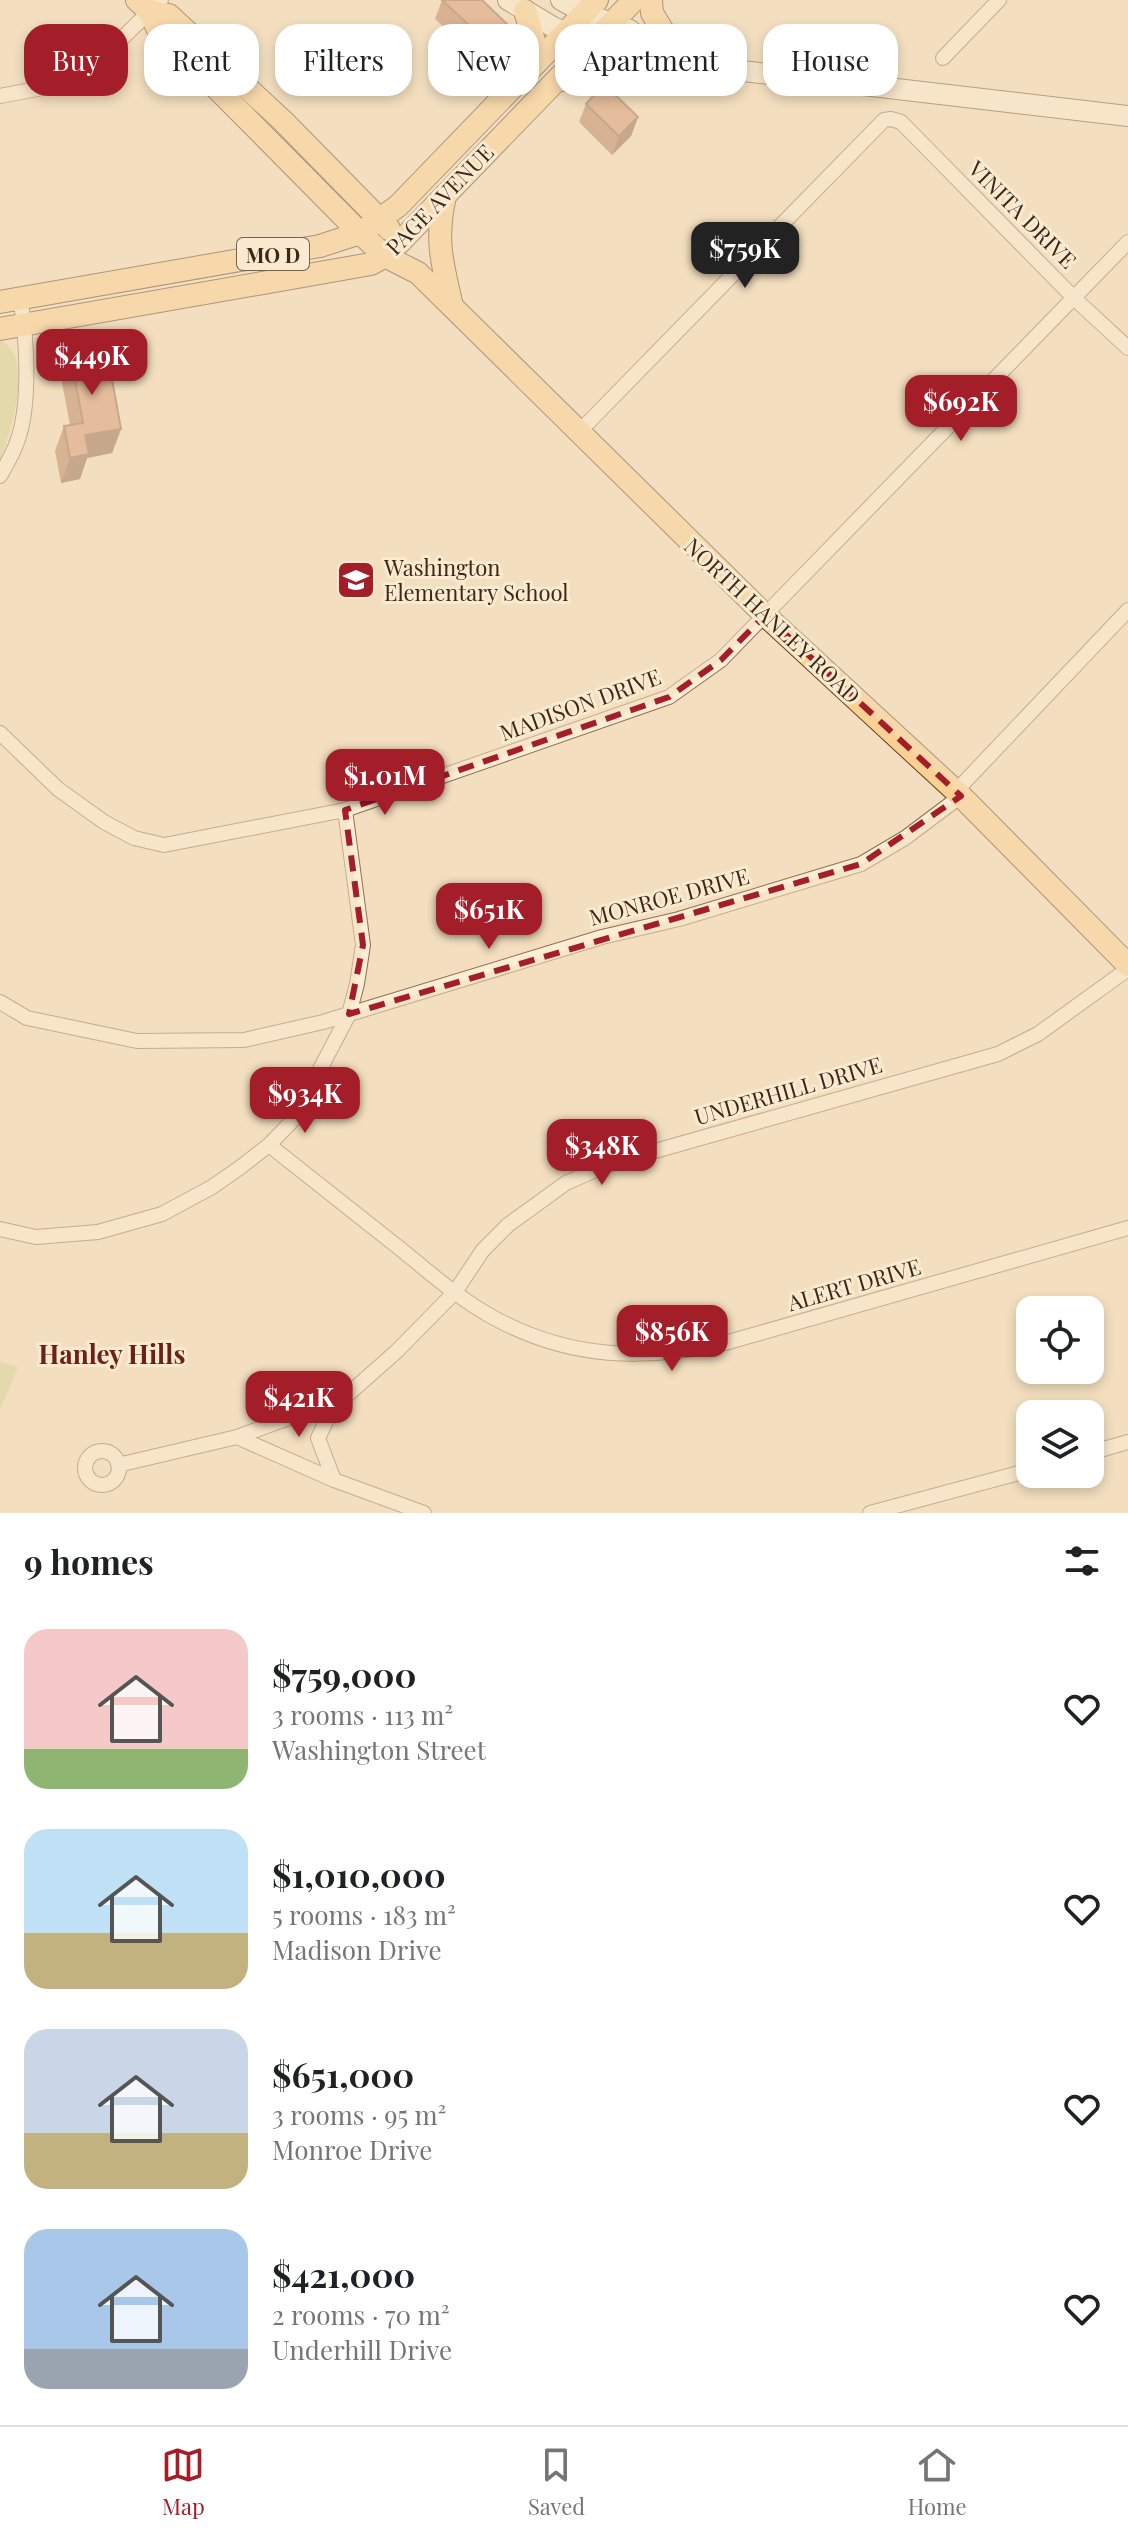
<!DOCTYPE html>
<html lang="en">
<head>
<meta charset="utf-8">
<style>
	:root { --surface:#fff; --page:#f2f2f2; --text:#202124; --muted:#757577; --line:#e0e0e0; --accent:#a41e2a }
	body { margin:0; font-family:"Playfair Display",serif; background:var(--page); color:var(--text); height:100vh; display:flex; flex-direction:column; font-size:30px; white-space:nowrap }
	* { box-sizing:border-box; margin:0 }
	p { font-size:26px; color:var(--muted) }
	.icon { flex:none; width:44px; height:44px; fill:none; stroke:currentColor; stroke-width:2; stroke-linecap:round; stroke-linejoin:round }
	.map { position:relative; height:1513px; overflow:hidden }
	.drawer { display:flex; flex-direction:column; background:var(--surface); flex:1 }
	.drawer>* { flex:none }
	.hud { position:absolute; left:24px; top:24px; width:1080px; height:72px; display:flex; gap:16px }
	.controls { position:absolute; left:1016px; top:1296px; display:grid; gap:16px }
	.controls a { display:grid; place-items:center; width:88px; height:88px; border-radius:16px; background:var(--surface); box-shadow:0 4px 12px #0003; font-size:40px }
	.price { position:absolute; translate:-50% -68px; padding:0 18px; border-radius:16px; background:var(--accent); color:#fff; font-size:26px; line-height:52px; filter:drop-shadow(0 2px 4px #0008) }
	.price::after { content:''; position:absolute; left:50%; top:48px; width:24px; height:18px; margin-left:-12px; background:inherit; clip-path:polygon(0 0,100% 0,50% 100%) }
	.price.active { background:#222; color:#fff }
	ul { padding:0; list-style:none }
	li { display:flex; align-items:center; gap:24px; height:200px; padding:0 24px }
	li span { display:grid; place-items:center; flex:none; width:224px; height:160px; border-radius:24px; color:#555 }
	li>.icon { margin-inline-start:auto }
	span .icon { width:96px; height:96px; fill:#fffc; stroke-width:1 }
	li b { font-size:34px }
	h2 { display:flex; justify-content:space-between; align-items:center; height:96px; padding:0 24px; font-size:34px }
	.pill { padding:0 28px; border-radius:24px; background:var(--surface); box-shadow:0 4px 12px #0003; font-size:28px; line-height:72px }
	.pill.active { background:var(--accent); color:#fff }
	.menu { display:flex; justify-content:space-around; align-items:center; height:112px; border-top:2px solid var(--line); background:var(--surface); font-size:22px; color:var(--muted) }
	.menu a { display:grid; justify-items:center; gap:4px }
	.menu .active { color:var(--accent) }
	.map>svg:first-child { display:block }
	.green { fill:#d0d292 }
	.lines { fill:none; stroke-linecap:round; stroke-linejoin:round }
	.street-casing { stroke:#8e6f55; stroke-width:16 }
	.secondary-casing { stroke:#705039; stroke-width:22 }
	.primary-casing { stroke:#5b3d2a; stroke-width:24 }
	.street { stroke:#fcedd4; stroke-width:14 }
	.secondary { stroke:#fcedd4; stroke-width:20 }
	.primary { stroke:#fad193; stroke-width:22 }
	.wall { fill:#b77e61 }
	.shaded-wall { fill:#95664f }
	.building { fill:#d59271; stroke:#95664f; stroke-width:2 }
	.marked { fill:none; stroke:#a41e2a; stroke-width:6; stroke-dasharray:16 10; stroke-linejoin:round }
	.labels { text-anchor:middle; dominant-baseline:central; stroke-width:6; stroke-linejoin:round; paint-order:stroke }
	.shield { fill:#f9ead0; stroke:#756251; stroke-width:2 }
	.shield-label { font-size:20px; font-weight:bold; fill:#3c281b }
	.street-label { font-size:22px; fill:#3c281b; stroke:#f9ead0 }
	.poi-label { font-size:22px; fill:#3c281b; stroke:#f9ead0; text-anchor:start }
	.quarter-label { font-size:26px; font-weight:bold; fill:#6d2116; stroke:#f9ead0 }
</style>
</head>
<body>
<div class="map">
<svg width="1128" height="1513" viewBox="0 0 1128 1513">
	<rect width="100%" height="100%" fill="#f3dfbf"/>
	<!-- green -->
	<g class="green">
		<path d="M0 341C36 356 10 434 0 460Z"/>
		<path d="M0 1362 18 1367 0 1410Z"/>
	</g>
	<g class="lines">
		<defs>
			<g id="street">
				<path d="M943 58 999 0"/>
				<path d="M0 96 79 81 161 0"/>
				<path d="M578 433 884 120 891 119 901 122 1075 299 1128 348"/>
				<path d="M0 476C6 465 13 454 17 442 31 405 27 337 20 298"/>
				<path d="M0 733 58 789 104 822 134 838 164 845 345 810 669 697 721 660 1128 242"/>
				<path d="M956 791 1128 610"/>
				<path d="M0 1002 27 1018 137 1041 244 1040 323 1022 602 937 679 919 861 864 905 838 961 796"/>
				<path d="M269 1145C312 1179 355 1213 398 1247 429 1272 460 1300 496 1319 571 1359 644 1361 725 1343L1128 1228"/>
				<path d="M0 1229 36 1237 98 1232 162 1214 212 1187 238 1169 269 1145 294 1119 349 1014 357 984 363 945 345 810"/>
				<path d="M237 1437 334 1480 424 1513"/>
				<circle cx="102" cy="1468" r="17"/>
				<path d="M1090 1453 1128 1442"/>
				<path d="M118 1465 237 1437 345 1397 397 1351 455 1292 483 1250 508 1225 566 1183 609 1164 998 1054 1038 1034 1128 969"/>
				<path d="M334 1480 318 1438 336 1401"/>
				<path d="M870 1513 1030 1470"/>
			</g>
			<g id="secondary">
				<path d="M508 0 553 27 618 55H653L717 68 1128 116"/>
				<path d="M561 0 585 13 630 30 653 55"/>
			</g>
			<g id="primary">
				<path d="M137 0 150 12 157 28 360 233 385 256 418 273 765 615 961 796 1128 965"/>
				<path d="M651 0 652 13 681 61"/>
				<path d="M525 11 534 41 536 63"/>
				<path d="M150 12 169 15 284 122 389 229"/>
				<path d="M564 80 594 66 630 55"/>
				<path d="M445 196C435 240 442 263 452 306"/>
				<path d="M0 302 320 246 360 233 398 206 597 0"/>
				<path d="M0 329 371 264 385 256 401 241 634 0"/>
			</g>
		</defs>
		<!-- street casing -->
		<use href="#street" class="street-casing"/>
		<!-- secondary casing -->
		<use href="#secondary" class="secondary-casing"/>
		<!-- primary casing -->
		<use href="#primary" class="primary-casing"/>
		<!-- street -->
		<use href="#street" class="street"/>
		<!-- secondary -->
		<use href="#secondary" class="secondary"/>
		<!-- primary -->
		<use href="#primary" class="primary"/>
	</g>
	<!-- wall -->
	<g class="wall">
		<path d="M442 0 510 27 504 46 489 60 482 53 477 58 435 19Z"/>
		<path d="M586 104 638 117 631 136 612 155 579 122Z"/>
		<path d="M78 344 98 348 121 429 112 453 87 458 80 479 61 483 55 451 64 426 70 425 61 377 70 352 75 351Z"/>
	</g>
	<!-- shaded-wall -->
	<g class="shaded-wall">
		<path d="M510 27 504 46 489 60 496 42Z"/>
		<path d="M489 34 482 53 477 58 484 39Z"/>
		<path d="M638 117 631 136 612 155 619 136Z"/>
		<path d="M121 429 112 453 87 458 80 479 61 483 70 458 85 435Z"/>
	</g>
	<!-- building -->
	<g class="building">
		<path d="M442 0H482L510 27 496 42 489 34 484 39Z"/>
		<path d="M604 84 638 117 619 136 586 104Z"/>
		<path d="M96 340 98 348 106 346 121 429 85 435 89 454 70 458 64 426 83 423 70 352 79 351 78 344Z"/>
	</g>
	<!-- marked area -->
	<path d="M0 0H1128V1513H0ZM765 615 961 796 861 864 349 1014 363 945 345 810 669 697 721 660Z" fill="#f3dfbf" fill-opacity=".55" fill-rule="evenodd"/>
	<path class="marked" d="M765 615 961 796 861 864 349 1014 363 945 345 810 669 697 721 660Z"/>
	<!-- icons -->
	<defs>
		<symbol id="school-square" viewBox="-11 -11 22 22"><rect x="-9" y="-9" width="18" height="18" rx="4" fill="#a41e2a" stroke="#f9ead0"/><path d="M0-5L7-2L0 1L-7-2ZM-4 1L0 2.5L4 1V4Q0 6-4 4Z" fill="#fff"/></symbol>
	</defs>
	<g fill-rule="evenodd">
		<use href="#school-square" x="334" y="558" width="44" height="44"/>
	</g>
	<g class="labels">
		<!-- shield labels -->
		<rect class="shield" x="237" y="238" width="72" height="32" rx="6"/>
		<g class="shield-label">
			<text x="273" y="254">MO D</text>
		</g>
		<!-- street labels -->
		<g class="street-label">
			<text transform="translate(439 199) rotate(-46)">PAGE AVENUE</text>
			<text transform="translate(1023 214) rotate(45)">VINITA DRIVE</text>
			<text transform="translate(773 620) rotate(43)">NORTH HANLEY ROAD</text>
			<text transform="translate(580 704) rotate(-20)">MADISON DRIVE</text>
			<text transform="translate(669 896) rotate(-15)">MONROE DRIVE</text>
			<text transform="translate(788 1090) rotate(-16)">UNDERHILL DRIVE</text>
			<text transform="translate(854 1284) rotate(-16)">ALERT DRIVE</text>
		</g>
		<!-- poi labels -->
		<g class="poi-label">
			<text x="384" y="567">Washington<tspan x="384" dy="25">Elementary School</tspan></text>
		</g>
		<!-- quarter labels -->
		<g class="quarter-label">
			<text x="112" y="1353">Hanley Hills</text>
		</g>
	</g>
</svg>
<div class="controls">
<a><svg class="icon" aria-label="locate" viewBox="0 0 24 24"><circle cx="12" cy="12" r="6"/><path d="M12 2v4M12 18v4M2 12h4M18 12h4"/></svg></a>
<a><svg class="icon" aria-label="layers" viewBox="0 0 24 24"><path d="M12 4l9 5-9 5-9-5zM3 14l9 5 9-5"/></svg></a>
</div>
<b class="price active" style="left:745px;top:290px">$759K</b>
<b class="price" style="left:92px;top:397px">$449K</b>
<b class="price" style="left:961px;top:443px">$692K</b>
<b class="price" style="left:385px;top:817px">$1.01M</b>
<b class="price" style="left:489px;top:951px">$651K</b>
<b class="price" style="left:305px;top:1135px">$934K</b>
<b class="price" style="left:602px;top:1187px">$348K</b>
<b class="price" style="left:672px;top:1373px">$856K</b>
<b class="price" style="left:299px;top:1439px">$421K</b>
<div class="hud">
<a class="pill active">Buy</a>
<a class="pill">Rent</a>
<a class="pill">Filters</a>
<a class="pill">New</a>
<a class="pill">Apartment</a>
<a class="pill">House</a>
</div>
</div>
<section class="drawer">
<h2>9 homes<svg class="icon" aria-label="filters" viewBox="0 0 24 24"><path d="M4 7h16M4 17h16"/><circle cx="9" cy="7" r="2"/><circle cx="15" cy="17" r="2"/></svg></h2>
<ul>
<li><span style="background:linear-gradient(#f6c9c9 75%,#8fb573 0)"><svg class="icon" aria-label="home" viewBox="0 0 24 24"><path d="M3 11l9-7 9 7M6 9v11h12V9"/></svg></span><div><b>$759,000</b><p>3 rooms · 113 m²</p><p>Washington Street</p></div><svg class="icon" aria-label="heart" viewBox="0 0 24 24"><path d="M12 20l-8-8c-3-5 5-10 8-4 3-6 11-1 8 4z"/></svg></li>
<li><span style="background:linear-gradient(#bfe0f5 65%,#c2b280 0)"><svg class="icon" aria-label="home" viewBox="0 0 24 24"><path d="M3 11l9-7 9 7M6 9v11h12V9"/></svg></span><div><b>$1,010,000</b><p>5 rooms · 183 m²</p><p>Madison Drive</p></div><svg class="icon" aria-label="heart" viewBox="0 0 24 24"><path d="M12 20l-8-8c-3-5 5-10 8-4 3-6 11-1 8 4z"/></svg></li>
<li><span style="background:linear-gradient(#c9d6e8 65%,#c2b280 0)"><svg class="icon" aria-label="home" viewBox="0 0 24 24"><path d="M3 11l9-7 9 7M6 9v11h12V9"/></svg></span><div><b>$651,000</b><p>3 rooms · 95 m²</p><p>Monroe Drive</p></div><svg class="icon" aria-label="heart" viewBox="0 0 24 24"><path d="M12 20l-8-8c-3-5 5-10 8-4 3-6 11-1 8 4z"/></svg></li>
<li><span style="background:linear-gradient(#a9c7e8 75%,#9aa5b1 0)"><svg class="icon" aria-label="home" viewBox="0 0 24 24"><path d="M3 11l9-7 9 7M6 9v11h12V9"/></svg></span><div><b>$421,000</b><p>2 rooms · 70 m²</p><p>Underhill Drive</p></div><svg class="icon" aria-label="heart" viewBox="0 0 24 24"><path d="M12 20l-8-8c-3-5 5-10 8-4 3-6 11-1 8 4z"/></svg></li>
</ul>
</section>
<nav class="menu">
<a class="active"><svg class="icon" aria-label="map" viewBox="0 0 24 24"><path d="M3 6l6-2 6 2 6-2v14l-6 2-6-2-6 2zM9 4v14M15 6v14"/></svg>Map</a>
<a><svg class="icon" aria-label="saved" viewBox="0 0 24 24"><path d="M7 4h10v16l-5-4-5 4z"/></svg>Saved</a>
<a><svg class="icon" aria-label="home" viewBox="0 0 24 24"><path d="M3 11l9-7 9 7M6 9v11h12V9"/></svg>Home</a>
</nav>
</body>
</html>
